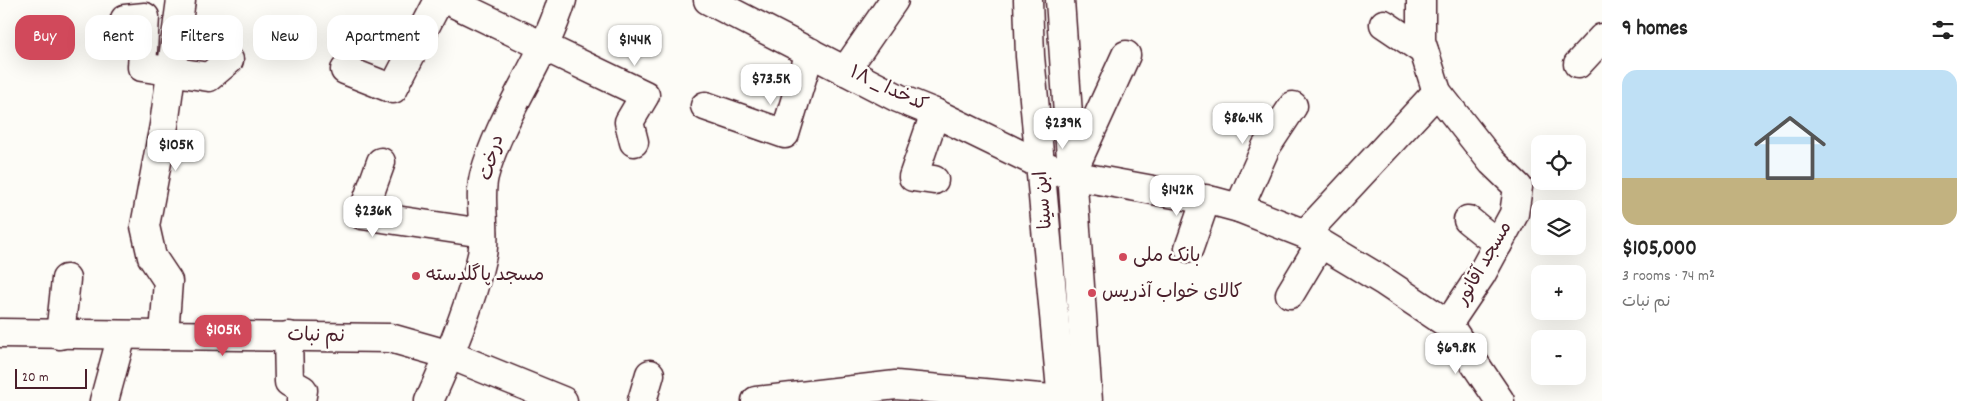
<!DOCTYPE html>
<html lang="en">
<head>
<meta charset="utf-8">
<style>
	:root { --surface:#fff; --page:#f2f2f2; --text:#222; --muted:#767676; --line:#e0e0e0; --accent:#d1495b }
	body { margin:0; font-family:Dekko,"Playpen Sans Arabic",sans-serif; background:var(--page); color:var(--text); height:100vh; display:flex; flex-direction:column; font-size:19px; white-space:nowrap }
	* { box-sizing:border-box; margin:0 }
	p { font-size:16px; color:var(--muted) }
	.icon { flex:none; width:28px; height:28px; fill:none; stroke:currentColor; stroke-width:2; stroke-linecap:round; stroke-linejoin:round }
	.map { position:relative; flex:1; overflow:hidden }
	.details { display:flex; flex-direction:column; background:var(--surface); width:375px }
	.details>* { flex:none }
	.banner { position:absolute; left:15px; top:15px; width:475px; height:45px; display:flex; gap:10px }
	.controls { position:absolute; left:1531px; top:135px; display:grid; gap:10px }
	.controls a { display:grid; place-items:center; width:55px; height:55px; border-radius:10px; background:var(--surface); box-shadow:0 5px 20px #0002; font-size:25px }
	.scale { position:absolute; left:15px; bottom:12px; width:72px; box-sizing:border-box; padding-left:5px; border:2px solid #4a1f2b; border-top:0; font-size:14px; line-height:18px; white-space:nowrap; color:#4a1f2b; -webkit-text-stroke:4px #fdfcf7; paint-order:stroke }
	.price { position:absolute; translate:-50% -42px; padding:0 11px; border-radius:10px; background:#fff; color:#222; font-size:16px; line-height:32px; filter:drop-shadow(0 1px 2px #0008) }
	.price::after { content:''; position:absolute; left:50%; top:30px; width:15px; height:11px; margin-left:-8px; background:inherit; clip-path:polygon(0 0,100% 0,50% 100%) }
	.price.on { background:var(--accent); color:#fff }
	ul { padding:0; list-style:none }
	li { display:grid; align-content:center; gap:10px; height:265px; padding:0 20px }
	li+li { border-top:1px solid var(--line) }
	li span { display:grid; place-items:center; height:155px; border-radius:15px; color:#555 }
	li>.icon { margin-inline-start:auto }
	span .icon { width:90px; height:90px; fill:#fffc; stroke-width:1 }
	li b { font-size:21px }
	h2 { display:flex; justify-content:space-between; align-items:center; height:60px; padding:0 20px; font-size:21px }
	.tag { padding:0 18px; border-radius:15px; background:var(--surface); box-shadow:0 5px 20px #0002; font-size:18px; line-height:45px }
	.tag.on { background:var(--accent); color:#fff }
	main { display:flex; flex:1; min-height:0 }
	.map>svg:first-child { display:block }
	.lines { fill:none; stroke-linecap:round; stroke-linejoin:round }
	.street-casing { stroke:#4a1f2b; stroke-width:31 }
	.secondary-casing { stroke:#4a1f2b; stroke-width:31 }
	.street { stroke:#fdfcf7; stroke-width:28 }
	.secondary { stroke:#fdfcf7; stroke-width:28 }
	.poi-dot { fill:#d1495b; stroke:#fdfcf7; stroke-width:2 }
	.labels { text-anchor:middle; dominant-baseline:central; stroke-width:5; stroke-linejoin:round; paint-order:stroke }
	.street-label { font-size:19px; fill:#4a1f2b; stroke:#fdfcf7 }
	.poi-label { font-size:19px; fill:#4a1f2b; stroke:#fdfcf7; text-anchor:start }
</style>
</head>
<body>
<main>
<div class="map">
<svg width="1602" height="401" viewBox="0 0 1602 401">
	<rect width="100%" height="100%" fill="#fdfcf7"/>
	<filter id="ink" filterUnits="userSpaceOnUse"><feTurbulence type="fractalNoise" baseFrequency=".02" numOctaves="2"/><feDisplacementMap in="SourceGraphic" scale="10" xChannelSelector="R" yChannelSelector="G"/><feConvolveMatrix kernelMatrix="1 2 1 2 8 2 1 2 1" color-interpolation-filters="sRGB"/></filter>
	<g filter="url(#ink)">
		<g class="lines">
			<defs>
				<g id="street">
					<path d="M447 0 645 95 629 122 634 142"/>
					<path d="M1421 0V41L1437 92 1492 162 1518 187 1514 214 1481 275 1448 324"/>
					<path d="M125 19 145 17 142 67 209 77 229 60"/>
					<path d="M1384 24 1424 51"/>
					<path d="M1126 55 1071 175 1213 201 1239 208 1305 234 1385 282 1448 324 1500 401"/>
					<path d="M1578 64 1602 38"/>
					<path d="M345 70 393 89 439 0"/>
					<path d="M845 71 894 0"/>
					<path d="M705 106 785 134 810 52"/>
					<path d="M381 162 362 215 483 233"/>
					<path d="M934 180 913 177 935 113"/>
					<path d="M1239 208 1266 147 1293 106"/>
					<path d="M1468 220 1498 244"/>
					<path d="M1305 234 1437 92"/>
					<path d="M1189 248 1206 199"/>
					<path d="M1290 294 1320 244"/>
					<path d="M0 333 390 338 450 355 563 401"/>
					<path d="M60 335 66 279"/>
					<path d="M164 335 168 281 152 257 145 226 164 125 181 0"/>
					<path d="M288 336 289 382 303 390 301 401"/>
					<path d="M104 401 122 335"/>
					<path d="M429 401C450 355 471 305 482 255 487 230 478 201 484 176 501 113 543 63 562 0"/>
					<path d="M642 401 650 374"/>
					<path d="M756 401 896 385 1074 401"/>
				</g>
				<g id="secondary">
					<path d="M708 0 898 98 935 113 1042 165 1071 175"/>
					<path d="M1028 0 1030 56 1062 401"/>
					<path d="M1060 0 1088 401"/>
				</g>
			</defs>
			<!-- street casing -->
			<use href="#street" class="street-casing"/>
			<!-- secondary casing -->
			<use href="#secondary" class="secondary-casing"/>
			<!-- street -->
			<use href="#street" class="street"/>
			<!-- secondary -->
			<use href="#secondary" class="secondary"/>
		</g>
	</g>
	<!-- markers -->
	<g class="poi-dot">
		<circle cx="1123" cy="257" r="5"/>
		<circle cx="416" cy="276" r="5"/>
		<circle cx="1092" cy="293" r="5"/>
	</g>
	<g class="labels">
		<!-- street labels -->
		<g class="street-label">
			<text transform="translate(888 90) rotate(25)">۱۸ _ کدخدا</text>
			<text transform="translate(493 158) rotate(-74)">درخت</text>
			<text transform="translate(1045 200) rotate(-95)">ابن سینا</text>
			<text transform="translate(1485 264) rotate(-60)">مسجد آقانور</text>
			<text transform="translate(316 337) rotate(1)">نم نبات</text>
		</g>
		<!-- poi labels -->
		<g class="poi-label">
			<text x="1133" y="257">بانک ملی</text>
			<text x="426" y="276">مسجد پاگلدسته</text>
			<text x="1102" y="293">کالای خواب آذریس</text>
		</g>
	</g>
</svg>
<div class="controls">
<a><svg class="icon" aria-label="locate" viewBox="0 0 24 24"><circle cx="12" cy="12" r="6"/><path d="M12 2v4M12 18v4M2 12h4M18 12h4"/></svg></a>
<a><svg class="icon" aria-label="layers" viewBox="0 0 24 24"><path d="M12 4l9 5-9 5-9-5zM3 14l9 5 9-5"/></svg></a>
<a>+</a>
<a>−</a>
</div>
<div class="scale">20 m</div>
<b class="price" style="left:635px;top:67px">$144K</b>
<b class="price" style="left:771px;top:106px">$73.5K</b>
<b class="price" style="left:1243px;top:145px">$86.4K</b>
<b class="price" style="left:1063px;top:150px">$239K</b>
<b class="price" style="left:176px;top:172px">$105K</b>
<b class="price" style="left:1177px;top:217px">$142K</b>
<b class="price" style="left:373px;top:238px">$236K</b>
<b class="price on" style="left:223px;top:357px">$105K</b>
<b class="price" style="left:1456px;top:375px">$69.8K</b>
<div class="banner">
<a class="tag on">Buy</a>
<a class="tag">Rent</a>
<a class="tag">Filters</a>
<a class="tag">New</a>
<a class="tag">Apartment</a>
</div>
</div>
<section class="details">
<h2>9 homes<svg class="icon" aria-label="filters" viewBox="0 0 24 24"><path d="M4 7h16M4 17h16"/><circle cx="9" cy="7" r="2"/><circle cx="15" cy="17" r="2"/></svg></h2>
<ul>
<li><span style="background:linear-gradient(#bfe0f5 70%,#c2b280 0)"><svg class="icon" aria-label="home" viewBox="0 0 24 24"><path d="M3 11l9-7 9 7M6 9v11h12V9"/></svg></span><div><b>$105,000</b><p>3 rooms · 74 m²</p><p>نم نبات</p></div></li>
</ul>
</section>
</main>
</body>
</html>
